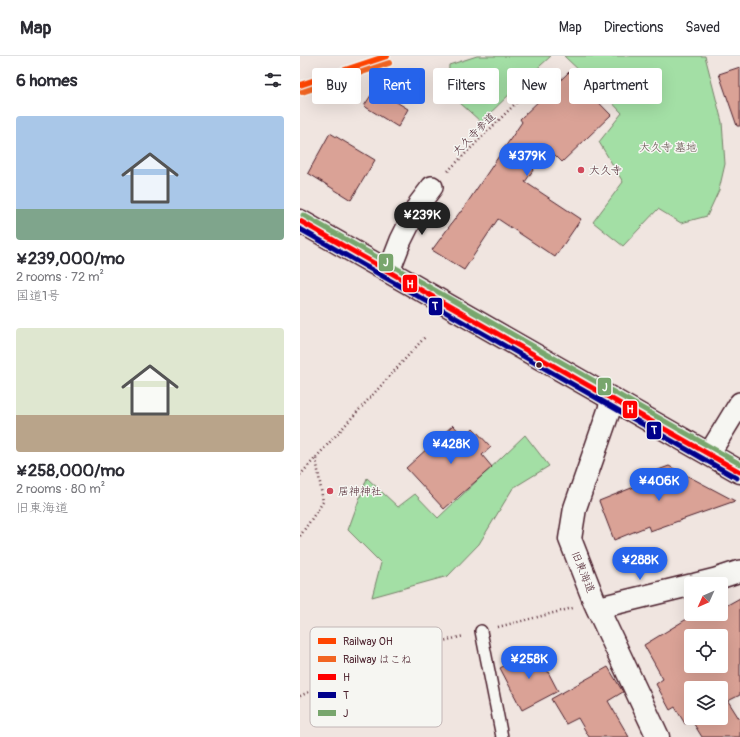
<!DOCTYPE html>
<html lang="en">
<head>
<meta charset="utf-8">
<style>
	:root { --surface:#fff; --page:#f2f2f3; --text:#2b2b33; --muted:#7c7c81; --line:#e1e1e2; --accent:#2563eb }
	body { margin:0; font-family:Pangolin,"Klee One",sans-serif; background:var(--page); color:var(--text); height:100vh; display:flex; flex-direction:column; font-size:15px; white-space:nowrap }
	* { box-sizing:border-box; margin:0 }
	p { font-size:13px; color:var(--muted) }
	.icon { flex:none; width:22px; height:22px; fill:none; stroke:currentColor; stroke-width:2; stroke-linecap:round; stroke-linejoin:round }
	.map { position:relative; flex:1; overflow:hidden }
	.side { display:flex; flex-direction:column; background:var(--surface); width:300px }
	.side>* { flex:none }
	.banner { position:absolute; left:12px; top:12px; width:368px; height:36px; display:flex; gap:8px }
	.needle { width:26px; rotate:225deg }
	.buttons { position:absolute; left:384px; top:521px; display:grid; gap:8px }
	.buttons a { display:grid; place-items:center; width:44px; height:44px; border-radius:4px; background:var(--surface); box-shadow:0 4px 16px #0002; font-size:20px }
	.price { position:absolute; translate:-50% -34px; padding:0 9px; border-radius:14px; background:var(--accent); color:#fff; font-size:13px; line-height:26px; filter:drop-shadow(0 1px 2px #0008) }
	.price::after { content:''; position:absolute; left:50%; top:24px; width:12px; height:9px; margin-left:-6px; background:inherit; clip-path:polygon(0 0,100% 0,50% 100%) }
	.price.on { background:#222; color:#fff }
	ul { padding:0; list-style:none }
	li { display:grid; align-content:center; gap:8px; height:212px; padding:0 16px }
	li span { display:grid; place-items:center; height:124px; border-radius:4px; color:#555 }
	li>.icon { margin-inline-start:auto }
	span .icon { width:72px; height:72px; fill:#fffc; stroke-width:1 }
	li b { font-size:17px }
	h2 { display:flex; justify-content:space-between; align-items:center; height:48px; padding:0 16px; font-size:17px }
	.tag { padding:0 14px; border-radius:4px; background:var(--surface); box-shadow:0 4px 16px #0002; font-size:14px; line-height:36px }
	.tag.on { background:var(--accent); color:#fff }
	header { display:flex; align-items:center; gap:24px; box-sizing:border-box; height:56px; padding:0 20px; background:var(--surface); border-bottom:1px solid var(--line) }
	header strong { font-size:19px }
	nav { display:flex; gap:22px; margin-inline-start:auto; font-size:14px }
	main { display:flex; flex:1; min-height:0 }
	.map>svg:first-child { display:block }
	.green { fill:#a3dfa5; stroke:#767f68 }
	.building { fill:#daa296; stroke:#4a1f2b; fill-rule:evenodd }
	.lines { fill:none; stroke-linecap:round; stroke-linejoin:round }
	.lane-casing { stroke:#4a1f2b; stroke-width:14 }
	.street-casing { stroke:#4a1f2b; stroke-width:24 }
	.secondary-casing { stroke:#4a1f2b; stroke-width:25 }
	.highway-casing { stroke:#4a1f2b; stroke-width:25 }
	.path { stroke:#4a1f2b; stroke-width:2.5; stroke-dasharray:1 3; stroke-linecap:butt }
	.lane { stroke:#f6f6f2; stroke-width:11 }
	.street { stroke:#f6f6f2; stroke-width:21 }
	.secondary { stroke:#f6f6f2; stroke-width:22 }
	.highway { stroke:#f6f6f2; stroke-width:22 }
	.bus-1-casing { stroke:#f6f6f2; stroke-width:8 }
	.bus-2-casing { stroke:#f6f6f2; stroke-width:8 }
	.bus-3-casing { stroke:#f6f6f2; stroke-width:8 }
	.bus-1 { stroke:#f00; stroke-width:5 }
	.bus-2 { stroke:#00008b; stroke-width:5 }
	.bus-3 { stroke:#78a66d; stroke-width:5 }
	.rail-1-casing { stroke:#f6f6f2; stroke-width:9 }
	.rail-2-casing { stroke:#f6f6f2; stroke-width:9 }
	.rail-1 { stroke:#ff4500; stroke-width:6 }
	.rail-2 { stroke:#f26522; stroke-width:6 }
	.poi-dot { fill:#d1495b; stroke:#f6f6f2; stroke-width:1.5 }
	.bus-dot { fill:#4a1f2b; stroke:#f6f6f2; stroke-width:1.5 }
	.labels { text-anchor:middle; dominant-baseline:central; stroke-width:3; stroke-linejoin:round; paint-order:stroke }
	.street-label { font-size:11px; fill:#4a1f2b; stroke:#f6f6f2 }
	.park-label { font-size:11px; fill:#604f4a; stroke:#f6f6f2 }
	.poi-label { font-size:11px; fill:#4a1f2b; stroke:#f6f6f2; text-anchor:start }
	.key { fill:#f6f6f2; stroke:#c2b6b6; stroke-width:1 }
	.key-label { font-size:11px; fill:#4a1f2b }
	.line-badge { stroke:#f6f6f2; stroke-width:1.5 }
	.badge-label { font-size:11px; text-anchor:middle; font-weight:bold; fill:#fff }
</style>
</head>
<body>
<header>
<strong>Map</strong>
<nav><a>Map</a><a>Directions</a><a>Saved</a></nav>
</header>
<main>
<section class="side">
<h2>6 homes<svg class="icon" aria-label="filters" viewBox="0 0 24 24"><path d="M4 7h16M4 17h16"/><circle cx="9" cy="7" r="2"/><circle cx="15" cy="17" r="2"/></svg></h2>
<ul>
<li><span style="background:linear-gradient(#a9c7e8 75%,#7fa58c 0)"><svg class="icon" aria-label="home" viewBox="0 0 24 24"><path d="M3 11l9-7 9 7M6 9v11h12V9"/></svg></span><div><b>¥239,000/mo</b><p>2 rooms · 72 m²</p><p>国道1号</p></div></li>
<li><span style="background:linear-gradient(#dfe7d0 70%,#b9a48a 0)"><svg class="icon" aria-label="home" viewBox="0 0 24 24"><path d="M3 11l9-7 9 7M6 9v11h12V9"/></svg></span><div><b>¥258,000/mo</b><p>2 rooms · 80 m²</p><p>旧東海道</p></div></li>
</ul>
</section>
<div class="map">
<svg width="440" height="681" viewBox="0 0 440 681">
	<rect width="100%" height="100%" fill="#f0e5e0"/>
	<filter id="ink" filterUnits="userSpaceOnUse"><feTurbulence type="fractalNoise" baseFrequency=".025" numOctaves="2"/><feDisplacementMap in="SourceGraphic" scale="8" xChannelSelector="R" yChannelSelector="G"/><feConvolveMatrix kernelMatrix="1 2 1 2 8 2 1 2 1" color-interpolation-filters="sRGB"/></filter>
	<g filter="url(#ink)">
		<!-- green -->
		<g class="green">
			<path d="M177 0H251L218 30 181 66 148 36 149 9Z"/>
			<path d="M264 0H405L422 66 425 108 419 134 407 160 381 167 358 153 323 190 293 166 323 126 299 86 322 57 303 37Z"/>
			<path d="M225 379 249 410 213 432 179 488 148 520 72 541 81 507 48 474 67 422 98 451 115 438 138 462Z"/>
		</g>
		<!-- building -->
		<g class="building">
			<path d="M440 11V70H437L419 18Z"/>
			<path d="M269 16 311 59 262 106 248 92 225 126 281 163 255 201 198 163 164 214 132 194 160 156H161L222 66 220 63Z"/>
			<path d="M75 33 108 53 98 71 64 50Z"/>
			<path d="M30 77 75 104 51 144 8 117Z"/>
			<path d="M153 369 164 381 173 372 191 391 182 399 192 411 144 453 106 412Z"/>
			<path d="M369 410 435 445 350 475 348 470 314 484 299 445 334 431 331 424Z"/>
			<path d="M440 542V639L428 645 440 664V681H402L392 665 385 668 375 651 370 654 356 628 363 623 344 589 395 558H421V550L422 552ZM391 580H421V610H391ZM391 632H421V662H391Z"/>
			<path d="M236 593 258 635 222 654 200 612Z"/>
			<path d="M308 611 323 636 308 645 329 681H289L278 662 266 668 251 643Z"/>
		</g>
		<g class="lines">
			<defs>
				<path id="lane" d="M181 575 202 681"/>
				<g id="street">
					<path d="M89 215 101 184 119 148 132 131"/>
					<path d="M409 398 440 347"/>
					<path d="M396 528 416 523 440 515"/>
					<path d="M297 552 391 529"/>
				</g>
				<path id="secondary" d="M313 343 275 452 270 483 295 547 358 681"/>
				<path id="highway" d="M0 165 440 416"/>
			</defs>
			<!-- lane casing -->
			<use href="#lane" class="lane-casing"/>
			<!-- street casing -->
			<use href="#street" class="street-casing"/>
			<!-- secondary casing -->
			<use href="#secondary" class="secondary-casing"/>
			<!-- highway casing -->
			<use href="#highway" class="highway-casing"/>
			<!-- path -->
			<g class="path">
				<path d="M148 115 233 30 244 40"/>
				<path d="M0 419 126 280"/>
				<path d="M0 480 23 446 16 402"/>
				<path d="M198 571 273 552"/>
				<path d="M0 640 102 595 164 580"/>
			</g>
			<!-- lane -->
			<use href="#lane" class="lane"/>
			<!-- street -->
			<use href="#street" class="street"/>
			<!-- secondary -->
			<use href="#secondary" class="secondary"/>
			<!-- highway -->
			<use href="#highway" class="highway"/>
			<defs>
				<path id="bus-1" d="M0 165 440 416"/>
				<path id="bus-2" d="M0 173 437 422"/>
				<path id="bus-3" d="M3 159 440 408"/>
			</defs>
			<!-- bus-1 casing -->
			<use href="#bus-1" class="bus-1-casing"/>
			<!-- bus-2 casing -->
			<use href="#bus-2" class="bus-2-casing"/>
			<!-- bus-3 casing -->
			<use href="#bus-3" class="bus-3-casing"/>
			<!-- bus-1 -->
			<use href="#bus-1" class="bus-1"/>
			<!-- bus-2 -->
			<use href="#bus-2" class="bus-2"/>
			<!-- bus-3 -->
			<use href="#bus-3" class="bus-3"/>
			<defs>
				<path id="rail-1" d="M0 29 87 0"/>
				<path id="rail-2" d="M2 36 89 7"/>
			</defs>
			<!-- rail-1 casing -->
			<use href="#rail-1" class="rail-1-casing"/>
			<!-- rail-2 casing -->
			<use href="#rail-2" class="rail-2-casing"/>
			<!-- rail-1 -->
			<use href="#rail-1" class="rail-1"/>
			<!-- rail-2 -->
			<use href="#rail-2" class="rail-2"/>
		</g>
	</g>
	<!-- markers -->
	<g class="poi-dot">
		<circle cx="281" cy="114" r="4"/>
		<circle cx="30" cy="435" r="4"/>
	</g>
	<circle class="bus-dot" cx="239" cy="309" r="3.5"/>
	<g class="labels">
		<!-- street labels -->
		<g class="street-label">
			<text transform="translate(174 78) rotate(-45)">大久寺参道</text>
			<text transform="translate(283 516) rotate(68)">旧東海道</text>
		</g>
		<!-- park labels -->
		<g class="park-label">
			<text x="368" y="91">大久寺 墓地</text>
		</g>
		<!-- poi labels -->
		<g class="poi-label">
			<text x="289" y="114">大久寺</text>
			<text x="38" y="435">居神神社</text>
		</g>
	</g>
	<!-- legend -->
	<rect x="10" y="571" width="132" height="100" rx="6" class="key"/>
	<rect x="18" y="582" width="18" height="6" fill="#ff4500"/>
	<rect x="18" y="600" width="18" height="6" fill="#f26522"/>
	<rect x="18" y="618" width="18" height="6" fill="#f00"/>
	<rect x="18" y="636" width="18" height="6" fill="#00008b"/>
	<rect x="18" y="654" width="18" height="6" fill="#78a66d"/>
	<g class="key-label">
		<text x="43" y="589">Railway OH</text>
		<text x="43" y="607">Railway はこね</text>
		<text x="43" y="625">H</text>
		<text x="43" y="643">T</text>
		<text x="43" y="661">J</text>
	</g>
	<g class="line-badge">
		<rect x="78" y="197" width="16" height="19" rx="4" fill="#78a66d"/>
		<rect x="102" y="218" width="16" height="19" rx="4" fill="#f00"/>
		<rect x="128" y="241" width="15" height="19" rx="4" fill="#00008b"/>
		<rect x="297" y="321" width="15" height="19" rx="4" fill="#78a66d"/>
		<rect x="322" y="344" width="16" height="19" rx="4" fill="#f00"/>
		<rect x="346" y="365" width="16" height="19" rx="4" fill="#00008b"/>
	</g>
	<g class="badge-label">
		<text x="86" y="210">J</text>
		<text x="110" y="232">H</text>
		<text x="135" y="254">T</text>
		<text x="305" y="335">J</text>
		<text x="330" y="357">H</text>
		<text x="354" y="378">T</text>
	</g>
</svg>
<div class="buttons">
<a><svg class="needle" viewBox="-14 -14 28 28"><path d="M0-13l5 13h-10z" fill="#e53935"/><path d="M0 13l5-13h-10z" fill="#7c7c81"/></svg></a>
<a><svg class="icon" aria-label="locate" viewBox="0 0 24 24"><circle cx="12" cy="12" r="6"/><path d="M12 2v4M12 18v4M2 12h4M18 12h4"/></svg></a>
<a><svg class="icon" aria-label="layers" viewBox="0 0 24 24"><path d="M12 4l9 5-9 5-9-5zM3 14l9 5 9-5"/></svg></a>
</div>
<b class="price" style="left:227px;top:121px">¥379K</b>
<b class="price on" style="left:122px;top:180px">¥239K</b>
<b class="price" style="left:151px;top:409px">¥428K</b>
<b class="price" style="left:359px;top:446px">¥406K</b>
<b class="price" style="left:340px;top:525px">¥288K</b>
<b class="price" style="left:229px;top:624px">¥258K</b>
<div class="banner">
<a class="tag">Buy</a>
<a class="tag on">Rent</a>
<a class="tag">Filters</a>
<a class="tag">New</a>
<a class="tag">Apartment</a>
</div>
</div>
</main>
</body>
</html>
